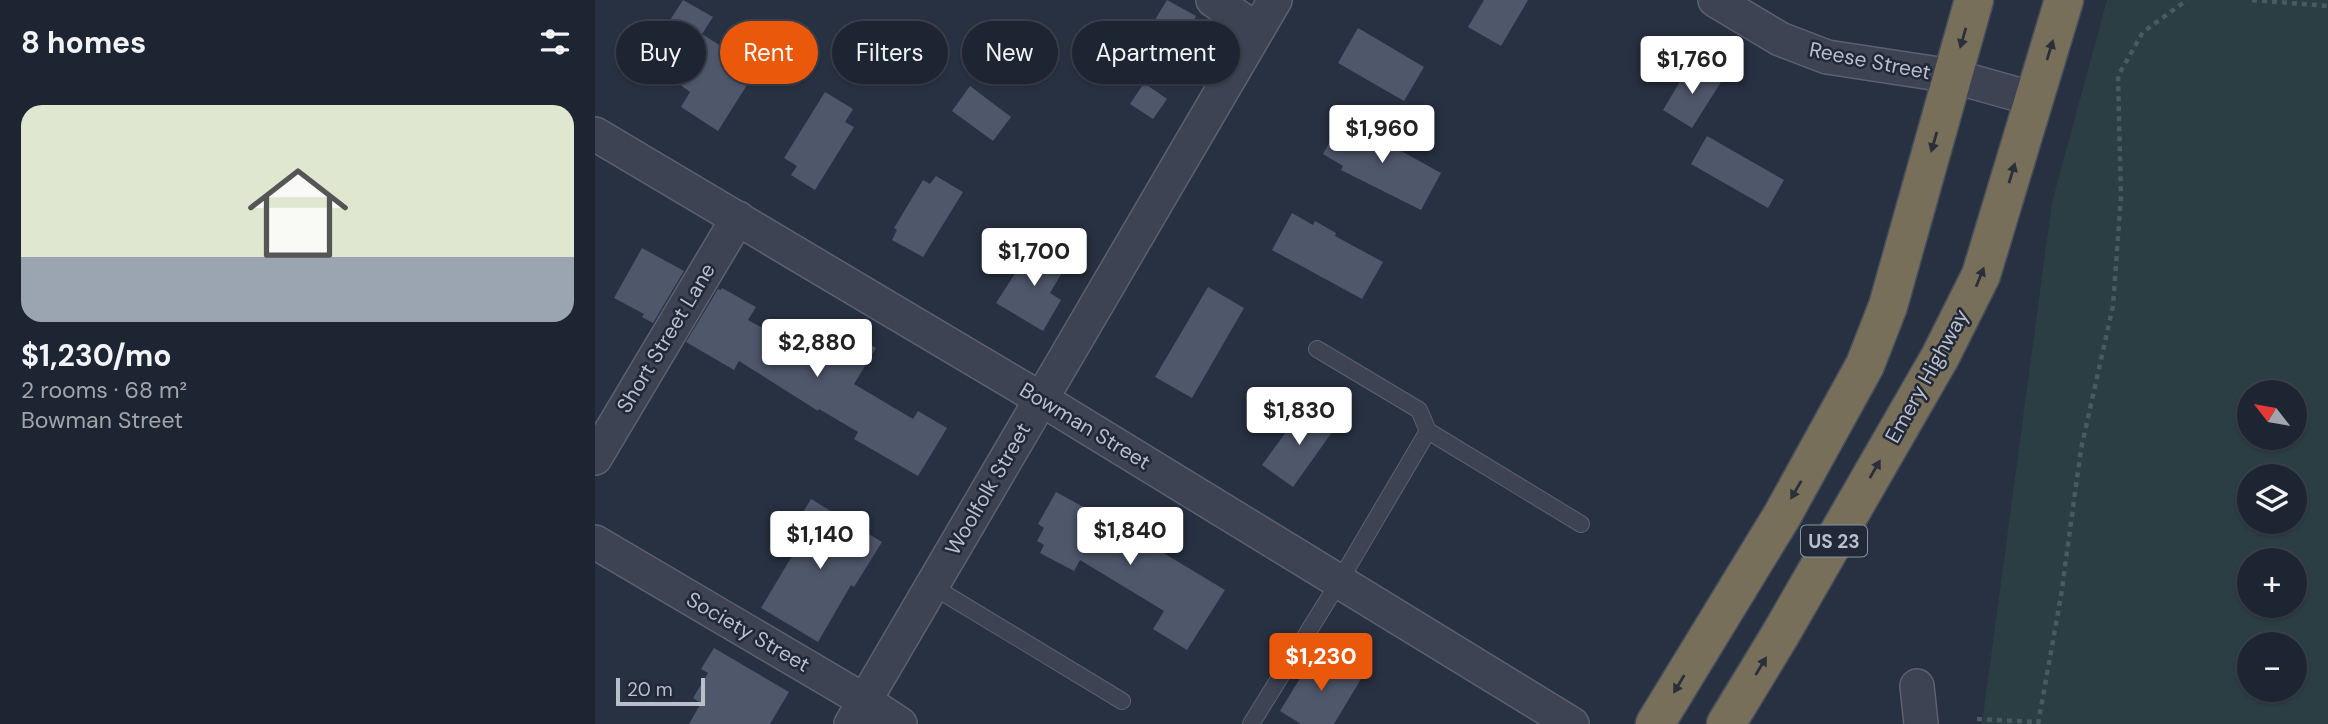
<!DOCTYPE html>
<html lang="en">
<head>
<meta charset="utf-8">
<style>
	:root { --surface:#1e2532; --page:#2b313e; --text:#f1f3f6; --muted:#a1a5ac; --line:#3c424d; --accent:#ea580c }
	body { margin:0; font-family:"DM Sans",sans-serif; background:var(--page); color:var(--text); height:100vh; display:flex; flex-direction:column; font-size:26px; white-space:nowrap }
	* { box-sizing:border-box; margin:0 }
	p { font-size:23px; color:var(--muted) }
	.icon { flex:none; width:38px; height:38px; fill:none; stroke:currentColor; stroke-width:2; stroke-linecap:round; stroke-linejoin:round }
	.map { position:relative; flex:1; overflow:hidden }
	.drawer { display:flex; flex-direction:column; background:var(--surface); width:595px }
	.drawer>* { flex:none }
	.banner { position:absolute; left:21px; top:21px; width:665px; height:63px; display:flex; gap:14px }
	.needle { width:46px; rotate:301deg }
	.tools { position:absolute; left:1642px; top:380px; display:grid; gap:14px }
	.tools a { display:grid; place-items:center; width:70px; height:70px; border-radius:50%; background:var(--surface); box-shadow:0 2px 5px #0004,0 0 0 2px var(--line); font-size:35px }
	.scale { position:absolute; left:21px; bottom:18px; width:89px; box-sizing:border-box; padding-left:7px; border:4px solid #babfcc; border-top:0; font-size:19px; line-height:24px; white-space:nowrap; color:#babfcc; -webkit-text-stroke:5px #212837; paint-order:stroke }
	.price { position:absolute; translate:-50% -60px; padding:0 16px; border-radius:7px; background:#fff; color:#222; font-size:23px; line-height:46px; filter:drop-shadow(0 2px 4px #0008) }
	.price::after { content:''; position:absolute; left:50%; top:42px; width:21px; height:16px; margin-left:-10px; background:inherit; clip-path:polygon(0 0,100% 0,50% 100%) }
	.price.active { background:var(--accent); color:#fff }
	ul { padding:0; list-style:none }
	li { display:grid; align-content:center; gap:14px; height:371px; padding:0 21px }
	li+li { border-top:2px solid var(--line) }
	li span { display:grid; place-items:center; height:217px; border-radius:21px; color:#555 }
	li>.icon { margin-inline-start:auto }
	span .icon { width:126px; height:126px; fill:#fffc; stroke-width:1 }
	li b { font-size:30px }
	h2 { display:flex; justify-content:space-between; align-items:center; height:84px; padding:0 21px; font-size:30px }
	.pill { padding:0 24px; border-radius:32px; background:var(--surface); box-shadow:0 2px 5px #0004,0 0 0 2px var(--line); font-size:24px; line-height:63px }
	.pill.active { background:var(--accent); color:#fff }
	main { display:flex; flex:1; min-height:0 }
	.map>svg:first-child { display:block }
	.green { fill:#2b3e43; fill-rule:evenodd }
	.building { fill:#4f576b }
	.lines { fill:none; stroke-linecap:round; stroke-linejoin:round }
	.lane-casing { stroke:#5b616f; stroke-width:18 }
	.street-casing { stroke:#5b616f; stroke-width:36 }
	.highway-casing { stroke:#474e5c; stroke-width:41 }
	.path { stroke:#495a60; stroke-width:4.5; stroke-dasharray:5 5; stroke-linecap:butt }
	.lane { stroke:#3d4352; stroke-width:16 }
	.street { stroke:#3d4352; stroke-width:33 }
	.highway { stroke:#776f5a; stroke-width:38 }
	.oneway { fill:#2a2f3a }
	.labels { text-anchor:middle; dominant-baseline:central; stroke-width:5; stroke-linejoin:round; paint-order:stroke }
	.shield { fill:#212837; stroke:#8c929f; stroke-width:2 }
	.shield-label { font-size:19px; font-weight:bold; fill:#babfcc }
	.street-label { font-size:21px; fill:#babfcc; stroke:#212837 }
</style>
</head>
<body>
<main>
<section class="drawer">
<h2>8 homes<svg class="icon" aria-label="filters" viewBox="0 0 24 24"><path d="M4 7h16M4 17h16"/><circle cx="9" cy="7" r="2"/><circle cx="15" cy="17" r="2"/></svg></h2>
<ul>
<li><span style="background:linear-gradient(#dfe7d0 70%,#9aa5b1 0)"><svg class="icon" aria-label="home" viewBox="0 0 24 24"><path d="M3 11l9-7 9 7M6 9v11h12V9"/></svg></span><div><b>$1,230/mo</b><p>2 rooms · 68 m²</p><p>Bowman Street</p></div></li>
</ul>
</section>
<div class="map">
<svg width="1733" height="724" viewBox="0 0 1733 724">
	<rect width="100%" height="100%" fill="#283142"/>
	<!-- green -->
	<path class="green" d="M1512 0H1733V724H1387L1457 202ZM1654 392H1699V438H1654ZM1654 476H1699V522H1654ZM1654 560H1699V606H1654ZM1654 644H1699V690H1654Z"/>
	<!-- building -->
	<g class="building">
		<path d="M88 0 118 17 107 34 162 69 123 131 86 107 95 92 50 59Z"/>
		<path d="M572 0 601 16 597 24 606 30 581 69 548 48 551 43 547 41Z"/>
		<path d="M889 0H933L906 46 873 27Z"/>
		<path d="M763 28 829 67 809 101 743 63Z"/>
		<path d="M279 31 319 53 302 84 262 61Z"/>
		<path d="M1096 63 1126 82 1097 128 1068 110Z"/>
		<path d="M549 83 572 99 558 119 535 104Z"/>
		<path d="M375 86 416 117 398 141 357 111Z"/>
		<path d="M230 92 258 109 250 122 259 127 220 190 196 175 202 166 189 158Z"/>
		<path d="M748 119 846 173 826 210 746 170 748 166 728 154Z"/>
		<path d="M1112 136 1189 180 1173 208 1096 164Z"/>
		<path d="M341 176 368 192 328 257 297 240 302 230 299 228 328 180 335 184Z"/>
		<path d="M697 213 718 225 720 221 741 233 740 236 788 262 767 299 677 250Z"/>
		<path d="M439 244 472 264 455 293 466 300 448 331 401 303Z"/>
		<path d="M47 248 89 271 58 323 47 317 49 314 19 298Z"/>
		<path d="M613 287 649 308 597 398 560 377Z"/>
		<path d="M127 288 161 307 153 320 195 343 203 329 242 353 254 333 281 348 259 384 318 419 323 411 352 428 323 476 259 439 263 432 224 409 223 411 144 361 139 370 91 342 123 289 126 290Z"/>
		<path d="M710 406 740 428 698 487 667 465Z"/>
		<path d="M461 492 527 528 630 590 592 650 558 629 569 611 485 560 479 571 445 553 449 545 442 541 449 528 443 524Z"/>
		<path d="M216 499 287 542 259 587 256 585 223 642 166 608 209 536 198 529Z"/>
		<path d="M119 648 194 692 175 724H94L106 703 98 698 113 673 106 669Z"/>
		<path d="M721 652 766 679 739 724H706L685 711Z"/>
	</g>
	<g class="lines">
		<defs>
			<g id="lane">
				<path d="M833 431 986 524"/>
				<path d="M337 586 527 701"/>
				<path d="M656 724 744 582 833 431 824 410 722 349"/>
			</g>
			<g id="street">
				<path d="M618 0 661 29"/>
				<path d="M1120 0 1185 39 1232 57 1357 76 1439 99"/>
				<path d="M0 134 446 399 977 724"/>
				<path d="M0 458 143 218"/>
				<path d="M0 542 270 701 305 724"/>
				<path d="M1322 686 1326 724"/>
				<path d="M256 724 680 0"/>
			</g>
			<g id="highway">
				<path d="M1060 724 1188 514 1270 365 1293 306 1379 0"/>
				<path d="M1131 724 1185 635 1345 357 1386 275 1469 0"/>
			</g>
		</defs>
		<!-- lane casing -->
		<use href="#lane" class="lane-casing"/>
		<!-- street casing -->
		<use href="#street" class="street-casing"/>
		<!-- highway casing -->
		<use href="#highway" class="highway-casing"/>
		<!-- path -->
		<g class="path">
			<path d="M1657 0 1733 6"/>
			<path d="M1382 719 1444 722"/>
			<path d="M1443 724 1466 596 1486 449 1518 306 1526 196 1523 76 1548 32 1592 0"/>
		</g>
		<!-- lane -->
		<use href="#lane" class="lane"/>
		<!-- street -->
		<use href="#street" class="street"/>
		<!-- highway -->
		<use href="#highway" class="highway"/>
	</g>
	<!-- one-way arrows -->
	<defs><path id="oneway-solid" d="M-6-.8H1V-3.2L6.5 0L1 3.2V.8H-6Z" transform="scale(1.75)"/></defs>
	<g class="oneway">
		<use href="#oneway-solid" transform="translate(1368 38) rotate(106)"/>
		<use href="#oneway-solid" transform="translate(1455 50) rotate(-73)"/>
		<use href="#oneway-solid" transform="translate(1339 142) rotate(106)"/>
		<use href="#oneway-solid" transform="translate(1417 173) rotate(-73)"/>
		<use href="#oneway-solid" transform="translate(1385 277) rotate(-68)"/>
		<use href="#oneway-solid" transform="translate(1280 469) rotate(-60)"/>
		<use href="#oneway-solid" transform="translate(1201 490) rotate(120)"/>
		<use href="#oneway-solid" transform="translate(1166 666) rotate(-59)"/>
		<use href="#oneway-solid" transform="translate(1084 684) rotate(121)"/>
	</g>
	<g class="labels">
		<!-- shield labels -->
		<rect class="shield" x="1206" y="525.5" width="66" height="31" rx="5"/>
		<g class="shield-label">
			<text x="1239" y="541">US 23</text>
		</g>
		<!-- street labels -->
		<g class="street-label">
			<text transform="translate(1275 61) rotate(11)">Reese Street</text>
			<text transform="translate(71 338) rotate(-59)">Short Street Lane</text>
			<text transform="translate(1332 376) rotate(-61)">Emery Highway</text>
			<text transform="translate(490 426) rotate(31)">Bowman Street</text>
			<text transform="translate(393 489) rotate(-60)">Woolfolk Street</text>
			<text transform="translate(153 632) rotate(30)">Society Street</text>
		</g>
	</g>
</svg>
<div class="tools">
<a><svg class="needle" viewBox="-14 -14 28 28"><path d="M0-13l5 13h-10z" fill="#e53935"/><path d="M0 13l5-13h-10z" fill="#a1a5ac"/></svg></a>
<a><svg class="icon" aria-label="layers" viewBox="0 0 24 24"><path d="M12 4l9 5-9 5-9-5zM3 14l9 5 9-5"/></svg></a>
<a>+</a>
<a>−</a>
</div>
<div class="scale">20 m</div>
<b class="price" style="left:1097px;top:96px">$1,760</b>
<b class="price" style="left:787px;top:165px">$1,960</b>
<b class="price" style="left:439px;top:288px">$1,700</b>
<b class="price" style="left:222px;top:379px">$2,880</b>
<b class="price" style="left:704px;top:447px">$1,830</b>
<b class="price" style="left:535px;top:567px">$1,840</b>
<b class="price" style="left:225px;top:571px">$1,140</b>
<b class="price active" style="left:726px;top:693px">$1,230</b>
<div class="banner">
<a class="pill">Buy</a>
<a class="pill active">Rent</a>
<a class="pill">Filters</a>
<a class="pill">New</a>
<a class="pill">Apartment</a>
</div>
</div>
</main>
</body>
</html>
